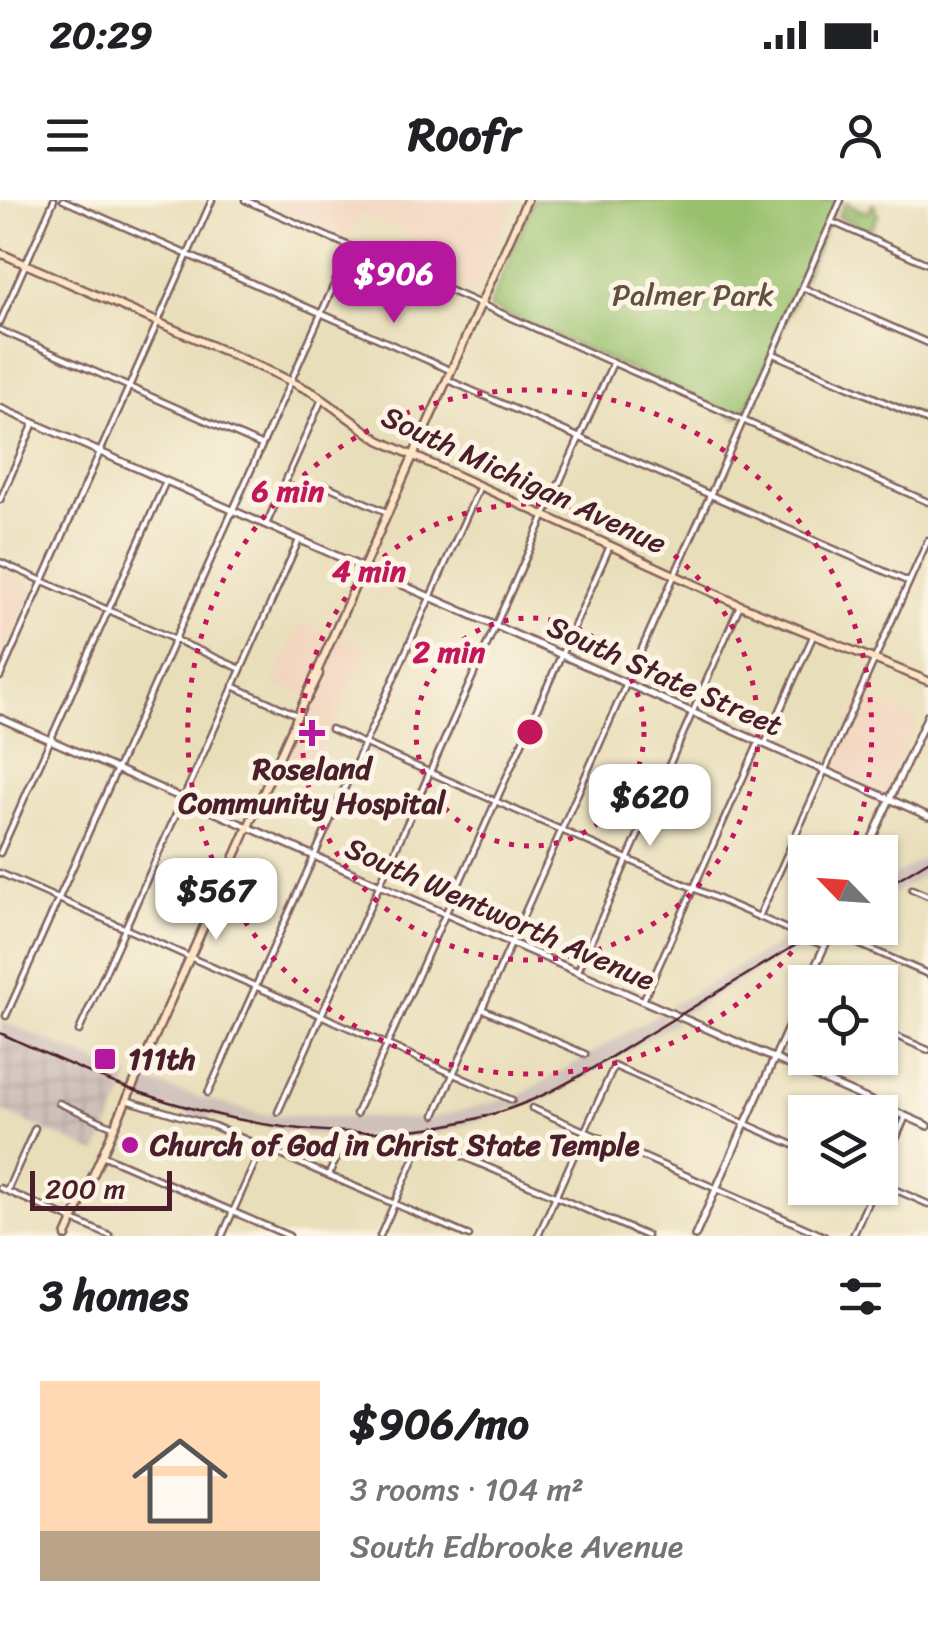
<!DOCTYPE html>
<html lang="en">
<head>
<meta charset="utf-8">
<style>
	:root { --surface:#fff; --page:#f2f2f2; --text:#202124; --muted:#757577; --line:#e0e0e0; --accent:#b5179e }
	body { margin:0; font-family:Sriracha,sans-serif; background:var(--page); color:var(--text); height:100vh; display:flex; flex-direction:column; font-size:38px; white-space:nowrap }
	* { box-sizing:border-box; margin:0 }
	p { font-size:32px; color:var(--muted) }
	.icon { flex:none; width:55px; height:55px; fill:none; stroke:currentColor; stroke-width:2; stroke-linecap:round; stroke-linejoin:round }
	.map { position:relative; height:1036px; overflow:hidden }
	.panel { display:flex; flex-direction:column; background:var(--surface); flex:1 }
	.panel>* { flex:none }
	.needle { width:65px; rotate:295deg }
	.tools { position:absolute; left:788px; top:635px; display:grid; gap:20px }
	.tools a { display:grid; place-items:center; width:110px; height:110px; border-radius:0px; background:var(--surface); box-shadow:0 2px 8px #0004; font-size:50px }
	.scale { position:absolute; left:30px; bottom:25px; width:142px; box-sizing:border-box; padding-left:10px; border:5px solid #4a1f2b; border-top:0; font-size:28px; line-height:35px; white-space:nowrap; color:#4a1f2b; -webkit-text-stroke:8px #fcf5e5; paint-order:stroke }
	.price { position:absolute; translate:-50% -85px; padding:0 22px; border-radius:20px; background:#fff; color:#222; font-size:32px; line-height:65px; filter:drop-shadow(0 2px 5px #0008) }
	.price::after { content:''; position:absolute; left:50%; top:60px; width:30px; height:22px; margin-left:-15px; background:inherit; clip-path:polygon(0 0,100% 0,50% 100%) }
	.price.active { background:var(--accent); color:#fff }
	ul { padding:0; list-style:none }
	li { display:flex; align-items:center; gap:30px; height:250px; padding:0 40px }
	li+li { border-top:2px solid var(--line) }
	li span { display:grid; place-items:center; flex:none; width:280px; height:200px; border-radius:0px; color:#555 }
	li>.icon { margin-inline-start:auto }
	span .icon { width:120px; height:120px; fill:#fffc; stroke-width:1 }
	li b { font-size:42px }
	h2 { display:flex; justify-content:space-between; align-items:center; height:120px; padding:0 40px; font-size:42px }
	.status { display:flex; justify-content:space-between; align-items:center; height:70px; padding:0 50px; background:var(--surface); direction:ltr }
	.status svg { height:28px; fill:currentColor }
	header { display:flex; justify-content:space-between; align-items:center; height:130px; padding:0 40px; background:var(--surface); font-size:45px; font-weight:700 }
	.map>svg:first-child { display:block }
	.built { fill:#f2d4be }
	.industrial { fill:url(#industrial-grid) }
	.railway { fill:#cfc0ba }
	.grass { fill:url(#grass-tufts); stroke:#72704c; stroke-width:2.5 }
	.green { fill:#99c16d; stroke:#72704c; stroke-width:2.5 }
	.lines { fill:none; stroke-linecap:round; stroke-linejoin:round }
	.minor-casing { stroke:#82625d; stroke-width:9 }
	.tertiary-casing { stroke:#82625d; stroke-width:10 }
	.secondary-casing { stroke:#82625d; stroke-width:11 }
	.minor { stroke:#fff; stroke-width:4 }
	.tertiary { stroke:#fff; stroke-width:5 }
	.secondary { stroke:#fde5c5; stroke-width:6 }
	.rail { stroke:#4a1f2b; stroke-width:2.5 }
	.ring { fill:none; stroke:#c2185b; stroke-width:5; stroke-dasharray:5 10 }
	.poi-dot { fill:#b5179e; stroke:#fcf5e5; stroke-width:4 }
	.labels { text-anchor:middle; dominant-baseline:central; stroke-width:10; stroke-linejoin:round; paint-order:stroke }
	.park-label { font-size:30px; fill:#62503f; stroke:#fcf5e5 }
	.street-label { font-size:30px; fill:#4a1f2b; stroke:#fcf5e5 }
	.poi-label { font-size:30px; font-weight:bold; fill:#4a1f2b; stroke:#fcf5e5; text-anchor:start }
	.centre { fill:#c2185b; stroke:#fcf5e5; stroke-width:5 }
	.ring-label { font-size:30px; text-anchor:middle; font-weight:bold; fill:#c2185b; stroke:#fcf5e5; stroke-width:10; stroke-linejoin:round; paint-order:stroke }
</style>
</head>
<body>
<div class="status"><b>20:29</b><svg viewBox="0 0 49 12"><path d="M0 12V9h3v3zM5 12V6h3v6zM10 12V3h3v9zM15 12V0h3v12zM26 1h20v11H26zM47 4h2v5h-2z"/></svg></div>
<header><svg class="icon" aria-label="menu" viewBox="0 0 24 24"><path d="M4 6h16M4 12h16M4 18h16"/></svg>Roofr<svg class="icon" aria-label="person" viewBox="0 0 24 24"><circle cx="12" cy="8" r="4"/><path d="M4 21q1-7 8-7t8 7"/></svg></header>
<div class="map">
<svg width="928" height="1036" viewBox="0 0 928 1036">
	<defs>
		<pattern id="industrial-grid" width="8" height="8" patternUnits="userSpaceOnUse" patternTransform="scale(2.5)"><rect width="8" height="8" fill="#cfc0ba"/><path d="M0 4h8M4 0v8" fill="none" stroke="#b3a5a0"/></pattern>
		<pattern id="grass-tufts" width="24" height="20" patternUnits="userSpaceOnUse" patternTransform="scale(2.5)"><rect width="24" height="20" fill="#99c16d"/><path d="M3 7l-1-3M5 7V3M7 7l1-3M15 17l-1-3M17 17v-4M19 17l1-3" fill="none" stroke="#85a55f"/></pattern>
	</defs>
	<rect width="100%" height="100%" fill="#fcf5e5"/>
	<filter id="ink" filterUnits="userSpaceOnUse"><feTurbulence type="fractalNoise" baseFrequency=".01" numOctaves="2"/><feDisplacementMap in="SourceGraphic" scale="20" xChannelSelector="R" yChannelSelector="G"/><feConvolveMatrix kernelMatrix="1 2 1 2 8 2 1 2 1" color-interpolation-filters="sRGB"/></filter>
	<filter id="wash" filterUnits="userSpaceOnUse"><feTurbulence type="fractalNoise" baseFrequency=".0048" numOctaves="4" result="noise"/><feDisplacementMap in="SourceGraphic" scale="40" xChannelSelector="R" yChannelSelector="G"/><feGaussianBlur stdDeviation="2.25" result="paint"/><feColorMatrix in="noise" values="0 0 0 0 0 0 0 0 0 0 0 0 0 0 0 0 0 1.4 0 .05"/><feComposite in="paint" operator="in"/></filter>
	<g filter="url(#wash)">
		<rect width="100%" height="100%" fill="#e9deba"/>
		<!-- built -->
		<g class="built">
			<path d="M264 0H515L474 93 400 61 411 35 362 13 350 38Z"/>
			<path d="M0 370 34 385 0 462Z"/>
			<path d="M301 423 367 449 308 581 278 567 310 498 274 483Z"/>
			<path d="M864 495 918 519 885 592 831 568Z"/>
		</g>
		<!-- industrial -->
		<path class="industrial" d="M0 838 124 893 97 953 0 910Z"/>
		<!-- railway -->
		<g class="railway">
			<path d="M928 655V673L880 702V685Z"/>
			<path d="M806 728H828L684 814 669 807Z"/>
			<path d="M660 813 677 821 553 896 435 934 344 936 300 933 209 916 207 920 132 897 140 880 263 915 427 919 519 896Z"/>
			<path d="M0 820 131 877 124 893 0 838Z"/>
		</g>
		<!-- grass -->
		<path class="grass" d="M845 3 868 13 873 4 878 15 870 31 838 17Z"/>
		<!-- green -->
		<path class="green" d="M533 0H838L745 212 737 217 489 107Z"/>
	</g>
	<g filter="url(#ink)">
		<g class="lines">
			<defs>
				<g id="minor">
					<path d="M63 0 452 171"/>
					<path d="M245 0 928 302"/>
					<path d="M832 22 928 64"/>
					<path d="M804 88 928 143"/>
					<path d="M0 122 54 0"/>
					<path d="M0 130 261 245"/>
					<path d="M774 154 928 221"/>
					<path d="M448 180 909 382"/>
					<path d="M325 285 389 313"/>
					<path d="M0 300 34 223"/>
					<path d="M266 325 322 199"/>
					<path d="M0 362 241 469"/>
					<path d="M0 477 212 0"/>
					<path d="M233 486 297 515"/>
					<path d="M331 529 791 731"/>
					<path d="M765 544 814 434"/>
					<path d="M0 653 166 281"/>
					<path d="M0 673 512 900"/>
					<path d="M880 675 888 679"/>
					<path d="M912 689 928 696"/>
					<path d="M759 717 928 340"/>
					<path d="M831 732 928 774"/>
					<path d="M811 740 825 746"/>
					<path d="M578 771 740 405"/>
					<path d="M643 801 759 542"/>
					<path d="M482 809 585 854"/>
					<path d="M6 816 351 47"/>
					<path d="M880 829 928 850"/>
					<path d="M79 831 299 340"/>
					<path d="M208 893 480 286"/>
					<path d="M126 900 214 926 469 1036"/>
					<path d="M59 903 114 927"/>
					<path d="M532 908 824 1036"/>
					<path d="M278 912 612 165"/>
					<path d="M356 914 610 346"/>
					<path d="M435 915 841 0"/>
					<path d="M102 955 289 1036"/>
					<path d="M329 974 343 942"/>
					<path d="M880 975 906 916"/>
					<path d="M880 983 928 1004"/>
					<path d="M0 988 110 1036"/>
					<path d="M7 991 35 928"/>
					<path d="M222 1036 262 947"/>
					<path d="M380 1036 423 939 647 1036"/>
					<path d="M538 1036 614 866 805 950"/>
					<path d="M853 1036 874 988"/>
				</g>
				<g id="tertiary">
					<path d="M0 208 928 616"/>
					<path d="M0 518 928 926"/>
					<path d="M866 652 928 515"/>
					<path d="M808 782 833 728"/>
					<path d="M695 1036 805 790"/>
				</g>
				<g id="secondary">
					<path d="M0 53 276 174 314 193 379 240 740 405 928 481"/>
					<path d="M307 499 319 474"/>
					<path d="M66 1036 527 0"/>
				</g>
			</defs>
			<!-- minor casing -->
			<use href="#minor" class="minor-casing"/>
			<!-- tertiary casing -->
			<use href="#tertiary" class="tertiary-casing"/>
			<!-- secondary casing -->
			<use href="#secondary" class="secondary-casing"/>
			<!-- minor -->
			<use href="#minor" class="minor"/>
			<!-- tertiary -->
			<use href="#tertiary" class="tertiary"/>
			<!-- secondary -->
			<use href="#secondary" class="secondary"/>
			<!-- rail -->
			<g class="rail">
				<path d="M880 690 928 661"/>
				<path d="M0 833C44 853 88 874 133 890 253 933 400 952 522 904 569 886 611 856 655 830 711 796 768 762 824 728"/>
			</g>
		</g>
	</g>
	<!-- distance rings -->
	<g class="ring">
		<circle cx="530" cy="532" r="114"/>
		<circle cx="530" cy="532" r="228"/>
		<path d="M810 728A342 342 0 1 1 850 652"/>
	</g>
	<!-- markers -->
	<g class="poi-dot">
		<path d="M307 518h10v10h10v10h-10v10h-10v-10h-10v-10h10z"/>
		<rect x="93" y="847" width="24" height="24" rx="5"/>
		<circle cx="130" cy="945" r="10"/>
	</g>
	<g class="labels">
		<!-- park labels -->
		<g class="park-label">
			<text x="693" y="95">Palmer Park</text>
		</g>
		<!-- street labels -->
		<g class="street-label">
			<text transform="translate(524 280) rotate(25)">South Michigan Avenue</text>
			<text transform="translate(665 476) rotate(24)">South State Street</text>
			<text transform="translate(500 714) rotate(24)">South Wentworth Avenue</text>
		</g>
		<!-- poi labels -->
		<g class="poi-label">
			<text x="312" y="569" text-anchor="middle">Roseland<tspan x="312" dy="34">Community Hospital</tspan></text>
			<text x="128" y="859">111th</text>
			<text x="150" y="945">Church of God in Christ State Temple</text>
		</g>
	</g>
	<circle cx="530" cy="532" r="15" class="centre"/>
	<g class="ring-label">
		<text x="288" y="301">6 min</text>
		<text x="369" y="381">4 min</text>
		<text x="449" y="462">2 min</text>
	</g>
</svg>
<div class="tools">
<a><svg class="needle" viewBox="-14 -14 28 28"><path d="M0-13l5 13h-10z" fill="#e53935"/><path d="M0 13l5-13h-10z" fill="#757577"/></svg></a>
<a><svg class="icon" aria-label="locate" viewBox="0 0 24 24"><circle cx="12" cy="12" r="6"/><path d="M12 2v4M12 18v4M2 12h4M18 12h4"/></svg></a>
<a><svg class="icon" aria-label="layers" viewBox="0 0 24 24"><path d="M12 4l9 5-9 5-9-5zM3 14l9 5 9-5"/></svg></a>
</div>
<div class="scale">200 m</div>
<b class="price active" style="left:394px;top:126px">$906</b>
<b class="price" style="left:650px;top:649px">$620</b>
<b class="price" style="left:216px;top:743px">$567</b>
</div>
<section class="panel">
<h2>3 homes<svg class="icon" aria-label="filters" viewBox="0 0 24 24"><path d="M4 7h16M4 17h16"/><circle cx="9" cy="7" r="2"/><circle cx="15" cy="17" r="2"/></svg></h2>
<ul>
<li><span style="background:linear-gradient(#ffd9b3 75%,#b9a48a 0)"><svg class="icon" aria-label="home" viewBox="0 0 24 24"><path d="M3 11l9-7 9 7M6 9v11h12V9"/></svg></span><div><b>$906/mo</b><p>3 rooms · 104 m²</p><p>South Edbrooke Avenue</p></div></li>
</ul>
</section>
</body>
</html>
